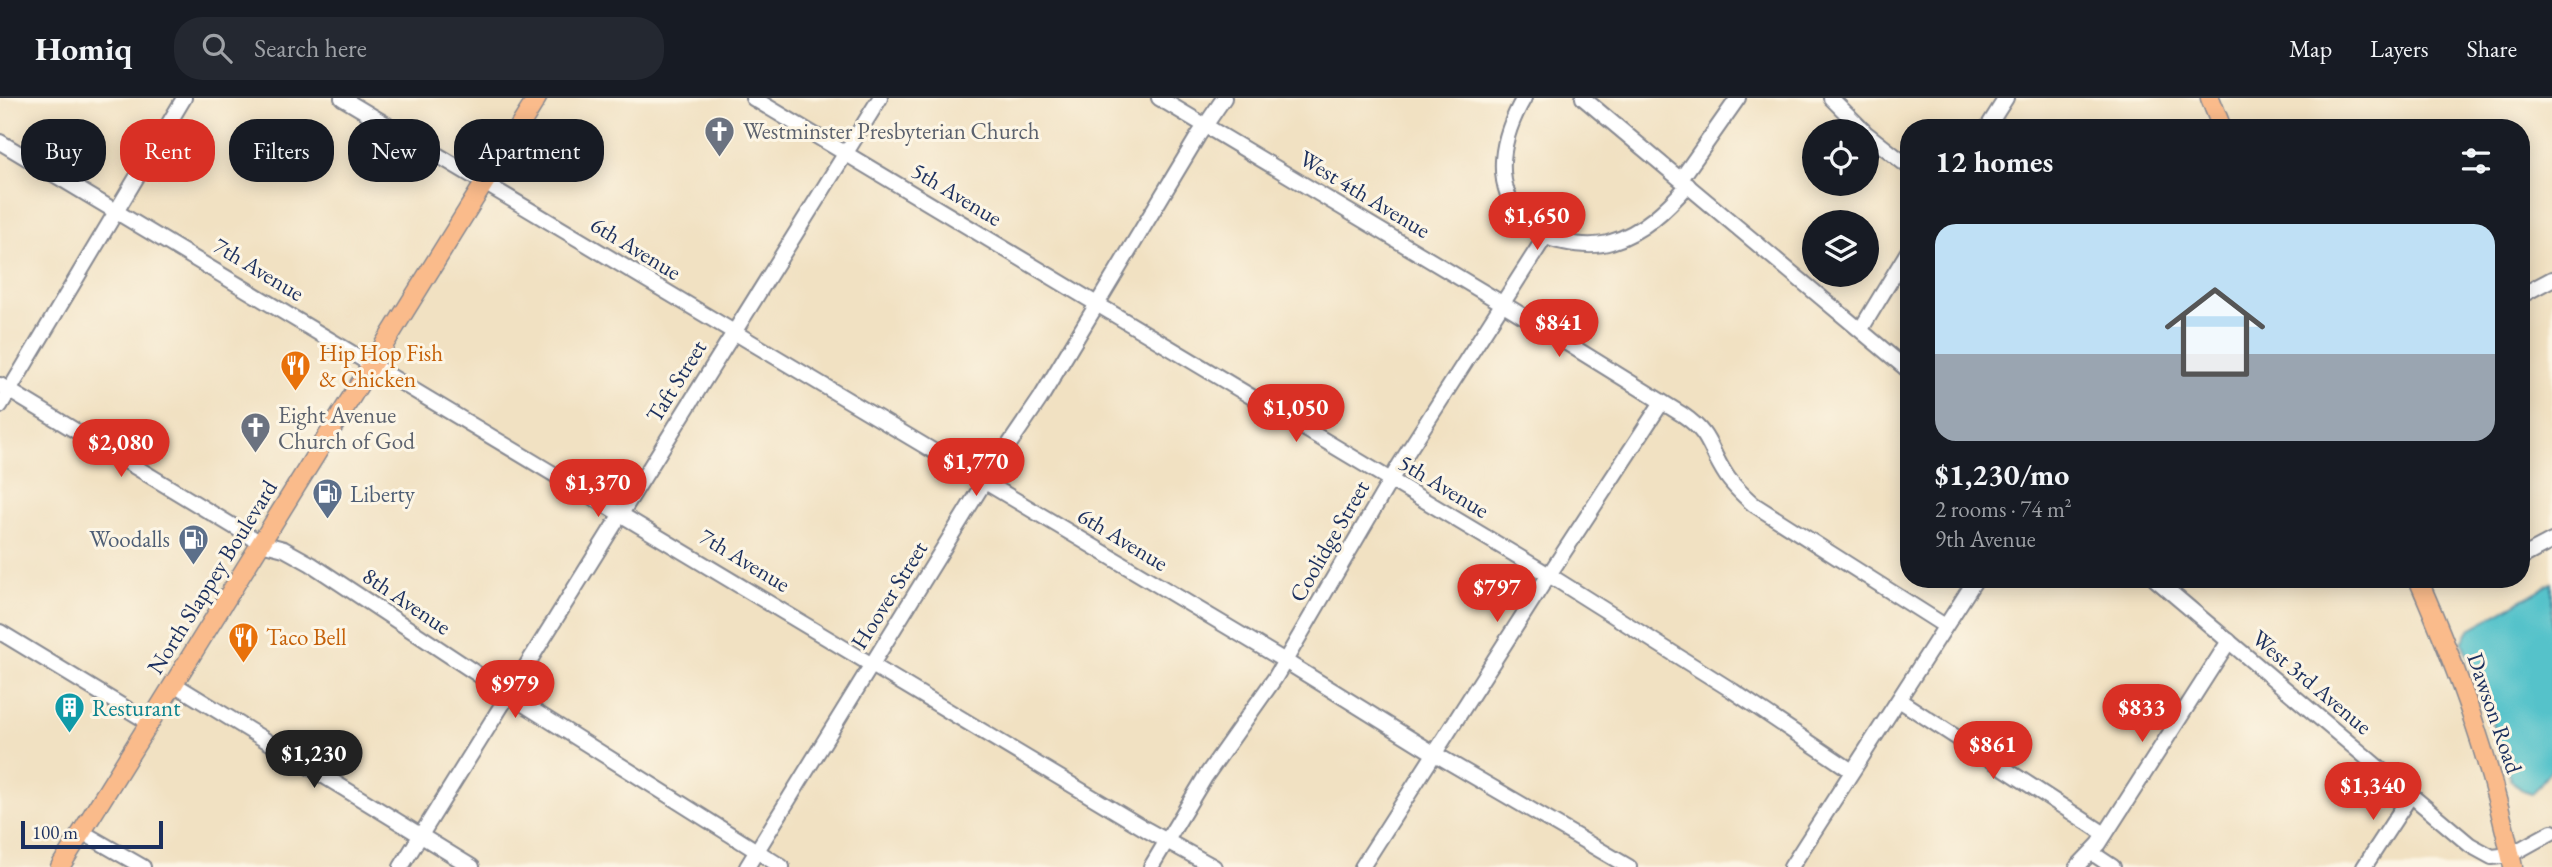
<!DOCTYPE html>
<html lang="en">
<head>
<meta charset="utf-8">
<style>
	:root { --surface:#171b24; --page:#242831; --text:#f1f3f6; --muted:#9ea1a6; --line:#363941; --accent:#d93025 }
	body { margin:0; font-family:"EB Garamond",serif; background:var(--page); color:var(--text); height:100vh; display:flex; flex-direction:column; font-size:26px; white-space:nowrap }
	* { box-sizing:border-box; margin:0 }
	p { font-size:23px; color:var(--muted) }
	.icon { flex:none; width:38px; height:38px; fill:none; stroke:currentColor; stroke-width:2; stroke-linecap:round; stroke-linejoin:round }
	.map { position:relative; flex:1; overflow:hidden }
	.side { position:absolute; left:1900px; top:21px; width:630px; height:469px; display:flex; flex-direction:column; background:var(--surface); border-radius:28px; box-shadow:0 4px 18px #0003 }
	.side>* { flex:none }
	.top-card { position:absolute; left:21px; top:21px; width:665px; height:63px; display:flex; gap:14px }
	.tools { position:absolute; left:1802px; top:21px; display:grid; gap:14px }
	.tools a { display:grid; place-items:center; width:77px; height:77px; border-radius:50%; background:var(--surface); box-shadow:0 4px 18px #0003; font-size:35px }
	.scale { position:absolute; left:21px; bottom:18px; width:142px; box-sizing:border-box; padding-left:7px; border:4px solid #1b2f5e; border-top:0; font-size:19px; line-height:24px; white-space:nowrap; color:#1b2f5e; -webkit-text-stroke:5px #fcf5e5; paint-order:stroke }
	.price { position:absolute; translate:-50% -60px; padding:0 16px; border-radius:24px; background:var(--accent); color:#fff; font-size:23px; line-height:46px; filter:drop-shadow(0 2px 4px #0008) }
	.price::after { content:''; position:absolute; left:50%; top:42px; width:21px; height:16px; margin-left:-10px; background:inherit; clip-path:polygon(0 0,100% 0,50% 100%) }
	.price.active { background:#222; color:#fff }
	ul { padding:0; list-style:none }
	li { display:grid; align-content:center; gap:14px; height:371px; padding:0 35px }
	li span { display:grid; place-items:center; height:217px; border-radius:21px; color:#555 }
	li>.icon { margin-inline-start:auto }
	span .icon { width:126px; height:126px; fill:#fffc; stroke-width:1 }
	li b { font-size:30px }
	h2 { display:flex; justify-content:space-between; align-items:center; height:84px; padding:0 35px; font-size:30px }
	.pill { padding:0 24px; border-radius:28px; background:var(--surface); box-shadow:0 4px 18px #0003; font-size:24px; line-height:63px }
	.pill.active { background:var(--accent); color:#fff }
	header { display:flex; align-items:center; gap:42px; box-sizing:border-box; height:98px; padding:0 35px; background:var(--surface); border-bottom:2px solid var(--line) }
	header strong { font-size:33px }
	nav { display:flex; gap:38px; margin-inline-start:auto; font-size:24px }
	.search { width:490px; height:63px; background:var(--page); display:flex; align-items:center; gap:18px; box-sizing:border-box; padding:0 24px; border-radius:28px; color:var(--muted); font-size:26px }
	.map>svg:first-child { display:block }
	.water { fill:#54c2ca; stroke:#387894; stroke-width:2 }
	.lines { fill:none; stroke-linecap:round; stroke-linejoin:round }
	.minor-casing { stroke:#868890; stroke-width:18 }
	.major-casing { stroke:#868890; stroke-width:21 }
	.minor { stroke:#fff; stroke-width:14 }
	.major { stroke:#fabb8b; stroke-width:18 }
	.labels { text-anchor:middle; dominant-baseline:central; stroke-width:6; stroke-linejoin:round; paint-order:stroke }
	.worship-label { font-size:23px; fill:#5b616d; stroke:#fcf5e5; text-anchor:start }
	.street-label { font-size:23px; fill:#1b2f5e; stroke:#fcf5e5 }
	.food-label { font-size:23px; fill:#c56008; stroke:#fcf5e5; text-anchor:start }
	.service-label { font-size:23px; fill:#4e5e75; stroke:#fcf5e5; text-anchor:start }
	.culture-label { font-size:23px; fill:#0d838f; stroke:#fcf5e5; text-anchor:start }
</style>
</head>
<body>
<header>
<strong>Homiq</strong>
<div class="search"><svg class="icon" aria-label="search" viewBox="0 0 24 24"><circle cx="10" cy="10" r="6"/><path d="M15 15l6 6"/></svg>Search here</div>
<nav><a>Map</a><a>Layers</a><a>Share</a></nav>
</header>
<div class="map">
<svg width="2552" height="769" viewBox="0 0 2552 769">
	<rect width="100%" height="100%" fill="#fcf5e5"/>
	<filter id="ink" filterUnits="userSpaceOnUse"><feTurbulence type="fractalNoise" baseFrequency=".0143" numOctaves="2"/><feDisplacementMap in="SourceGraphic" scale="14" xChannelSelector="R" yChannelSelector="G"/><feConvolveMatrix kernelMatrix="1 2 1 2 8 2 1 2 1" color-interpolation-filters="sRGB"/></filter>
	<filter id="wash" filterUnits="userSpaceOnUse"><feTurbulence type="fractalNoise" baseFrequency=".00686" numOctaves="4" result="noise"/><feDisplacementMap in="SourceGraphic" scale="28" xChannelSelector="R" yChannelSelector="G"/><feGaussianBlur stdDeviation="1.57" result="paint"/><feColorMatrix in="noise" values="0 0 0 0 0 0 0 0 0 0 0 0 0 0 0 0 0 1.4 0 .05"/><feComposite in="paint" operator="in"/></filter>
	<g filter="url(#wash)">
		<rect width="100%" height="100%" fill="#f1e1c2"/>
		<!-- water -->
		<path class="water" d="M2552 485V671L2532 696 2523 693 2511 682 2504 665 2482 592 2462 544 2470 531Z"/>
	</g>
	<g filter="url(#ink)">
		<g class="lines">
			<defs>
				<g id="minor">
					<path d="M342 0 1285 563 1435 656 1629 769"/>
					<path d="M753 0 1549 477 1733 593 1852 673"/>
					<path d="M1159 0 1515 213 1683 317C1712 337 1708 350 1726 377 1733 388 1743 397 1753 406L1945 528"/>
					<path d="M1524 0C1502 38 1491 84 1522 120 1533 132 1546 141 1563 144 1577 147 1596 149 1611 144 1642 135 1667 111 1688 87"/>
					<path d="M1583 0 1909 273"/>
					<path d="M1831 0 1864 33"/>
					<path d="M1987 30 2006 0"/>
					<path d="M1867 36 1909 69"/>
					<path d="M0 44 1147 732 1214 769"/>
					<path d="M1681 81 1738 0"/>
					<path d="M2522 197 2552 181"/>
					<path d="M1861 231 1909 152"/>
					<path d="M0 287 261 445 284 451 311 466 509 597 782 769"/>
					<path d="M0 308 184 0"/>
					<path d="M2522 459 2552 443"/>
					<path d="M2155 481 2470 747 2492 759 2510 757 2552 734"/>
					<path d="M0 534 150 625"/>
					<path d="M174 586 472 769"/>
					<path d="M1899 602 2105 736"/>
					<path d="M82 734 143 769"/>
					<path d="M2092 755 2113 769"/>
					<path d="M401 769 880 0"/>
					<path d="M747 769 991 373 1040 301 1198 38 1224 0"/>
					<path d="M1151 769 1205 679 1275 580 1400 366 1545 139"/>
					<path d="M1362 769 1539 492 1662 304"/>
					<path d="M1791 769 1976 481"/>
					<path d="M2077 769 2099 746 2229 543"/>
					<path d="M2364 769 2411 697"/>
				</g>
				<g id="major">
					<path d="M2210 0 2222 30"/>
					<path d="M2418 481C2460 577 2492 667 2513 769"/>
					<path d="M60 769 537 0"/>
				</g>
			</defs>
			<!-- minor casing -->
			<use href="#minor" class="minor-casing"/>
			<!-- major casing -->
			<use href="#major" class="major-casing"/>
			<!-- minor -->
			<use href="#minor" class="minor"/>
			<!-- major -->
			<use href="#major" class="major"/>
		</g>
	</g>
	<!-- icons -->
	<defs>
		<symbol id="church-pin" viewBox="-11 -11 22 30"><path d="M0 17L-7.5 6A9.5 9.5 0 1 1 7.5 6Z" fill="#6b7280" stroke="#fcf5e5"/><path d="M-1.2-6h2.4v3.5h3.3v2.4h-3.3V6h-2.4V-.1h-3.3v-2.4h3.3Z" fill="#fff"/></symbol>
		<symbol id="restaurant-pin" viewBox="-11 -11 22 30"><path d="M0 17L-7.5 6A9.5 9.5 0 1 1 7.5 6Z" fill="#e8710a" stroke="#fcf5e5"/><path d="M-5-6h1v4h1v-4h1v4h1v-4h1v5L-1.5 .5V6h-2V.5L-5-1ZM5-6V6H3V1.5H1.5Q1.5-4 5-6Z" fill="#fff"/></symbol>
		<symbol id="fuel-pin" viewBox="-11 -11 22 30"><path d="M0 17L-7.5 6A9.5 9.5 0 1 1 7.5 6Z" fill="#5c6f8a" stroke="#fcf5e5"/><path d="M-5.5-6h7V0h2V4h1.3V-2.5L3-4.5l.8-.8L6-3V5H2.5V1h-1V6h-7ZM-4.2-4.7v3.2H.2V-4.7Z" fill="#fff"/></symbol>
		<symbol id="building-pin" viewBox="-11 -11 22 30"><path d="M0 17L-7.5 6A9.5 9.5 0 1 1 7.5 6Z" fill="#0f9aa8" stroke="#fcf5e5"/><path d="M-4-6H4V6H1V3H-1V6H-4ZM-2.5-4.3h1.7v1.8h-1.7ZM.8-4.3h1.7v1.8H.8ZM-2.5-1h1.7V.8h-1.7ZM.8-1h1.7V.8H.8Z" fill="#fff"/></symbol>
	</defs>
	<g fill-rule="evenodd">
		<use href="#church-pin" x="702" y="16" width="35" height="47"/>
		<use href="#restaurant-pin" x="278" y="250" width="35" height="47"/>
		<use href="#church-pin" x="238" y="312" width="35" height="47"/>
		<use href="#fuel-pin" x="310" y="378" width="35" height="47"/>
		<use href="#fuel-pin" x="176" y="424" width="35" height="47"/>
		<use href="#restaurant-pin" x="226" y="522" width="35" height="47"/>
		<use href="#building-pin" x="52" y="592" width="35" height="47"/>
	</g>
	<g class="labels">
		<!-- worship labels -->
		<g class="worship-label">
			<text x="743" y="33">Westminster Presbyterian Church</text>
			<text x="278" y="317">Eight Avenue<tspan x="278" dy="26">Church of God</tspan></text>
		</g>
		<!-- street labels -->
		<g class="street-label">
			<text transform="translate(957 96) rotate(31)">5th Avenue</text>
			<text transform="translate(1365 96) rotate(31)">West 4th Avenue</text>
			<text transform="translate(636 150) rotate(31)">6th Avenue</text>
			<text transform="translate(259 171) rotate(31)">7th Avenue</text>
			<text transform="translate(676 283) rotate(-58)">Taft Street</text>
			<text transform="translate(1444 388) rotate(31)">5th Avenue</text>
			<text transform="translate(1123 441) rotate(31)">6th Avenue</text>
			<text transform="translate(1329 443) rotate(-60)">Coolidge Street</text>
			<text transform="translate(745 462) rotate(31)">7th Avenue</text>
			<text transform="translate(212 479) rotate(-58)">North Slappey Boulevard</text>
			<text transform="translate(889 497) rotate(-58)">Hoover Street</text>
			<text transform="translate(407 503) rotate(34)">8th Avenue</text>
			<text transform="translate(2312 584) rotate(40)">West 3rd Avenue</text>
			<text transform="translate(2495 615) rotate(71)">Dawson Road</text>
		</g>
		<!-- food labels -->
		<g class="food-label">
			<text x="319" y="255">Hip Hop Fish<tspan x="319" dy="26">&amp; Chicken</tspan></text>
			<text x="266" y="539">Taco Bell</text>
		</g>
		<!-- service labels -->
		<g class="service-label">
			<text x="350" y="396">Liberty</text>
			<text x="170" y="441" text-anchor="end">Woodalls</text>
		</g>
		<!-- culture labels -->
		<g class="culture-label">
			<text x="92" y="610">Resturant</text>
		</g>
	</g>
</svg>
<div class="tools">
<a><svg class="icon" aria-label="locate" viewBox="0 0 24 24"><circle cx="12" cy="12" r="6"/><path d="M12 2v4M12 18v4M2 12h4M18 12h4"/></svg></a>
<a><svg class="icon" aria-label="layers" viewBox="0 0 24 24"><path d="M12 4l9 5-9 5-9-5zM3 14l9 5 9-5"/></svg></a>
</div>
<div class="scale">100 m</div>
<b class="price" style="left:1537px;top:154px">$1,650</b>
<b class="price" style="left:1559px;top:261px">$841</b>
<b class="price" style="left:1296px;top:346px">$1,050</b>
<b class="price" style="left:121px;top:381px">$2,080</b>
<b class="price" style="left:976px;top:400px">$1,770</b>
<b class="price" style="left:598px;top:421px">$1,370</b>
<b class="price" style="left:1497px;top:526px">$797</b>
<b class="price" style="left:515px;top:622px">$979</b>
<b class="price" style="left:2142px;top:646px">$833</b>
<b class="price" style="left:1993px;top:683px">$861</b>
<b class="price active" style="left:314px;top:692px">$1,230</b>
<b class="price" style="left:2373px;top:724px">$1,340</b>
<div class="top-card">
<a class="pill">Buy</a>
<a class="pill active">Rent</a>
<a class="pill">Filters</a>
<a class="pill">New</a>
<a class="pill">Apartment</a>
</div>
<section class="side">
<h2>12 homes<svg class="icon" aria-label="filters" viewBox="0 0 24 24"><path d="M4 7h16M4 17h16"/><circle cx="9" cy="7" r="2"/><circle cx="15" cy="17" r="2"/></svg></h2>
<ul>
<li><span style="background:linear-gradient(#bfe0f5 60%,#9aa5b1 0)"><svg class="icon" aria-label="home" viewBox="0 0 24 24"><path d="M3 11l9-7 9 7M6 9v11h12V9"/></svg></span><div><b>$1,230/mo</b><p>2 rooms · 74 m²</p><p>9th Avenue</p></div></li>
</ul>
</section>
</div>
</body>
</html>
